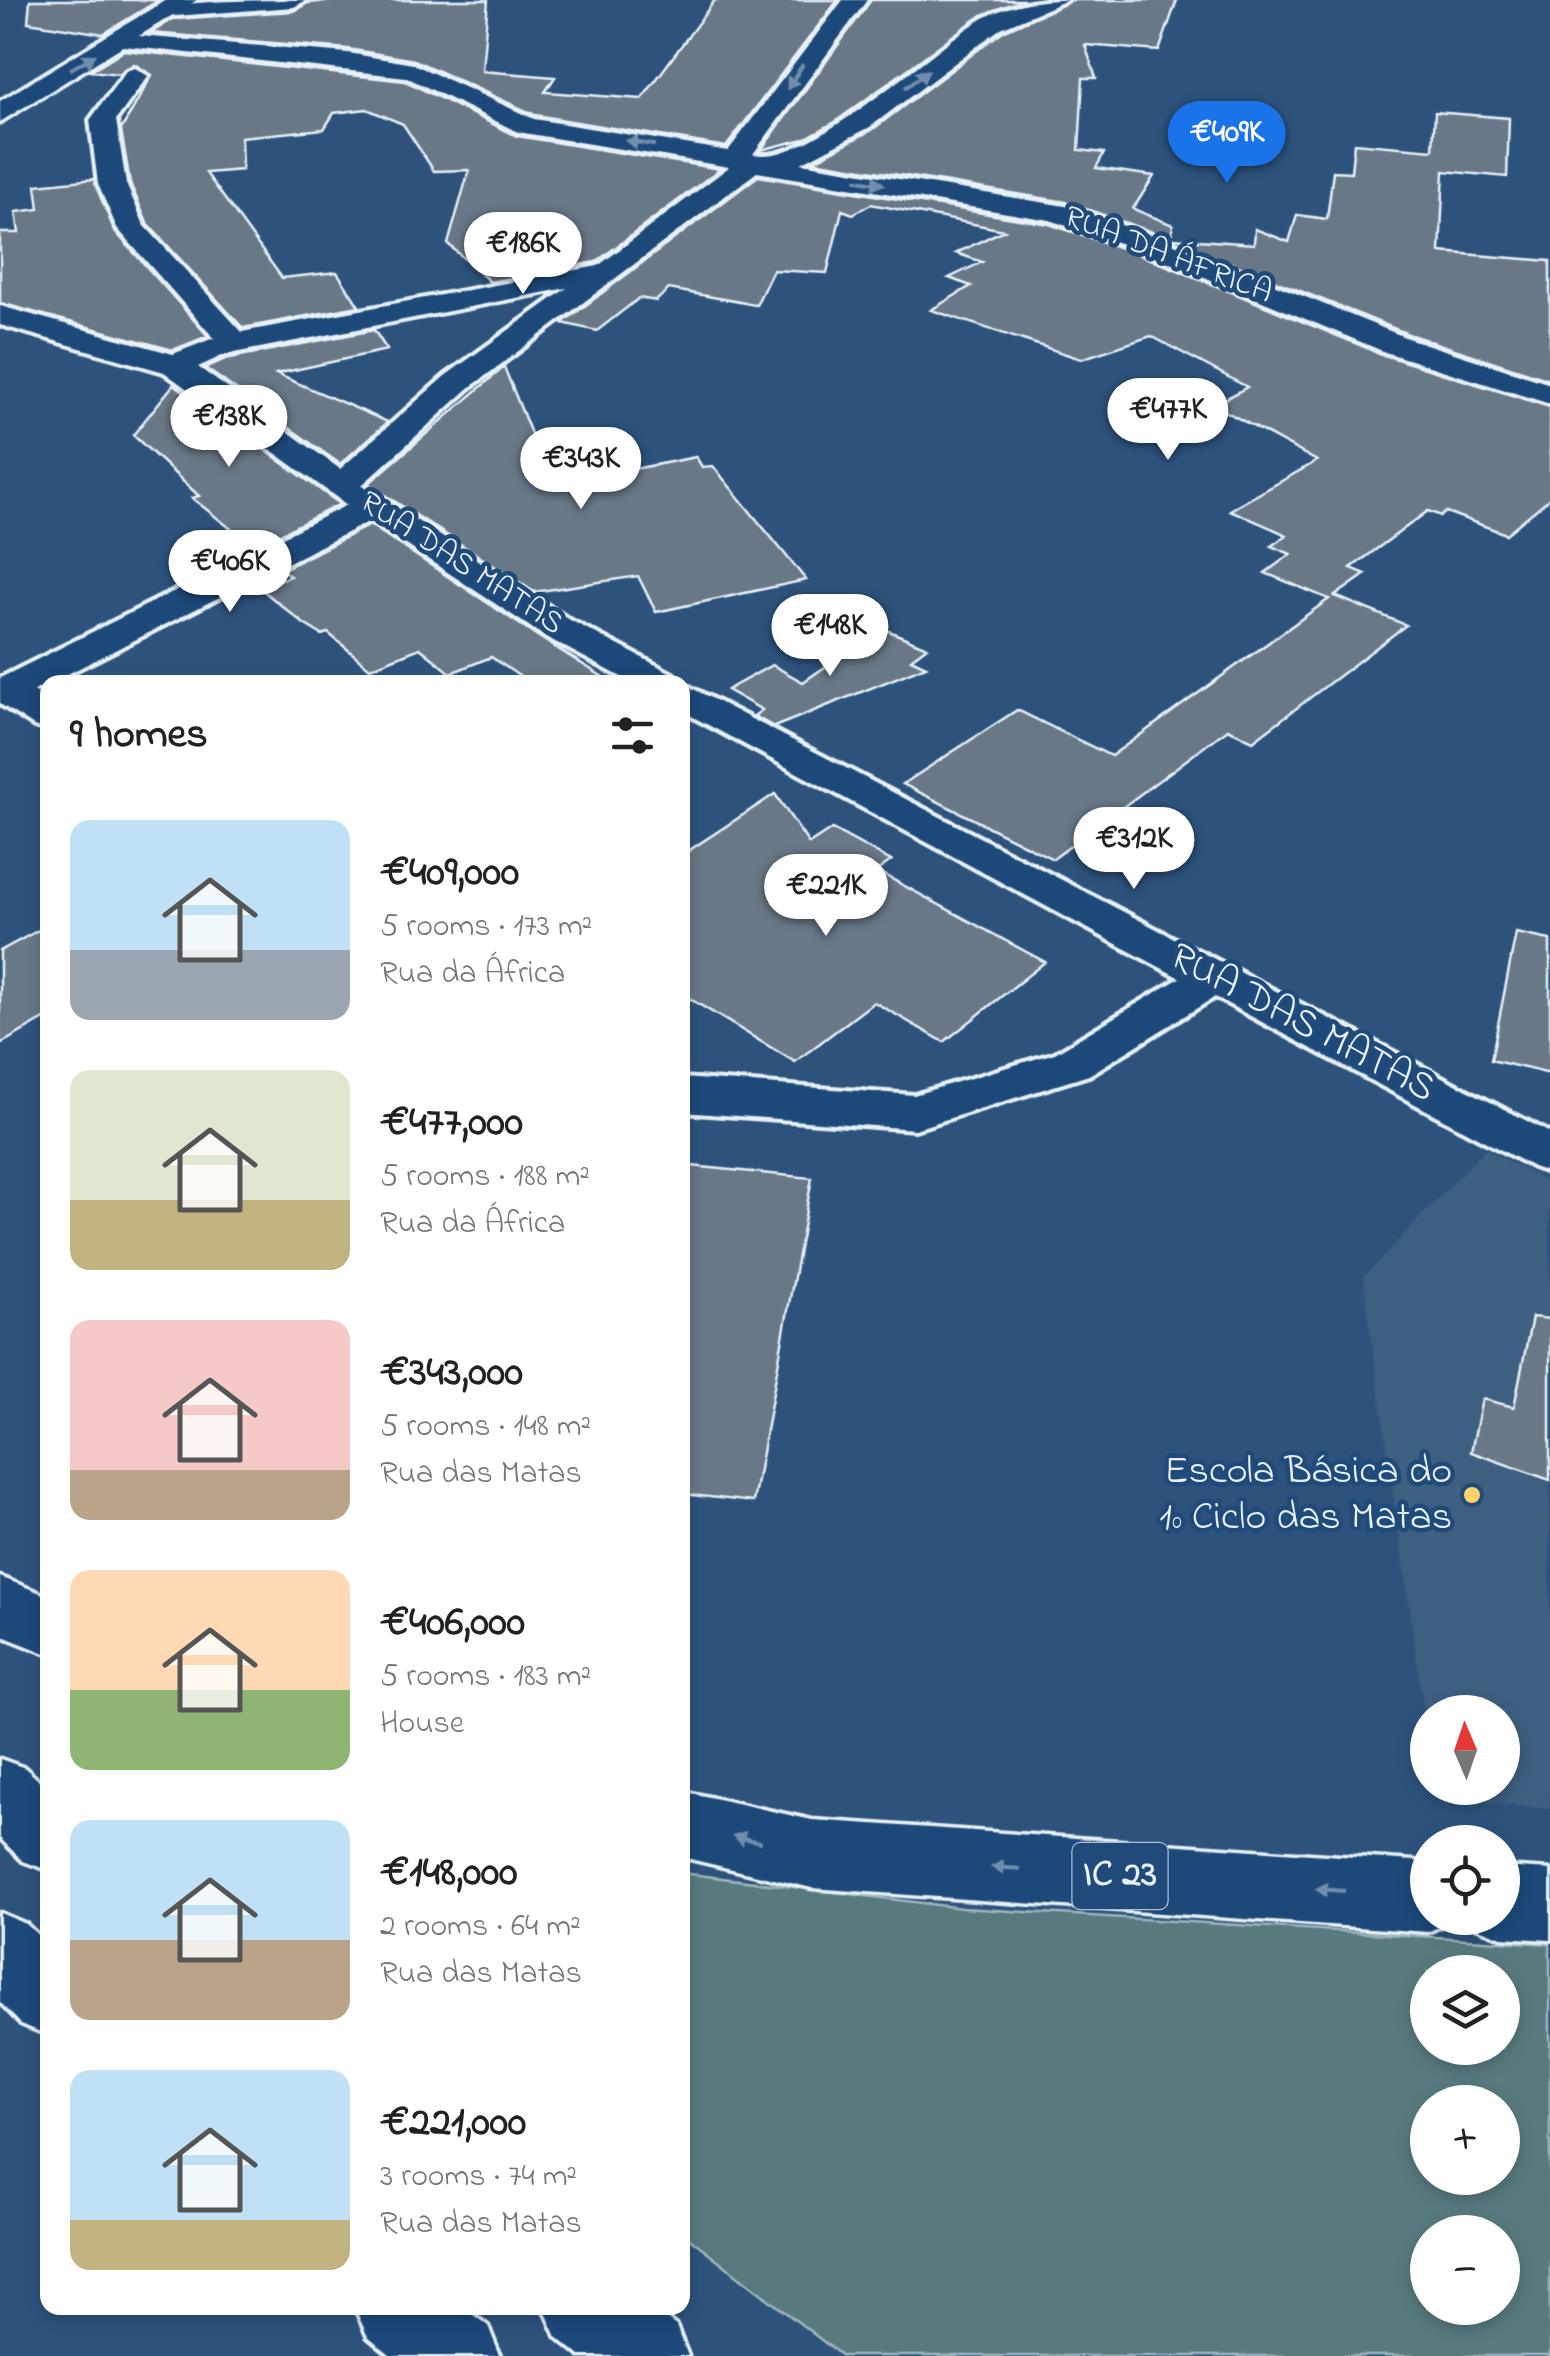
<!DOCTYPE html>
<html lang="en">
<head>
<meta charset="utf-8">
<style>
	:root { --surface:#fff; --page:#f6f6f6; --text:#222; --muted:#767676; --accent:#1a73e8 }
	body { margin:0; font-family:"Indie Flower",sans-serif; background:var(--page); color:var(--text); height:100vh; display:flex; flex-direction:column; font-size:38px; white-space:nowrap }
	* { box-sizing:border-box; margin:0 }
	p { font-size:32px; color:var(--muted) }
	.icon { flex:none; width:55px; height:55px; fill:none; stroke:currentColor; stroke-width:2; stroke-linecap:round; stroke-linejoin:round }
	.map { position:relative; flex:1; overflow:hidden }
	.drawer { position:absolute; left:40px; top:675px; width:650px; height:1640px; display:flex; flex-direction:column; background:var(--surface); border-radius:20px; box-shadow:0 5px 15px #0003 }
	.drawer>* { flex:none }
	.needle { width:65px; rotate:358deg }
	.fabs { position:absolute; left:1410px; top:1695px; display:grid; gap:20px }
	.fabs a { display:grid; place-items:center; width:110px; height:110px; border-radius:50%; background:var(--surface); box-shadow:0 5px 15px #0003; font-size:50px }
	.price { position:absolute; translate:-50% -85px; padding:0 22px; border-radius:35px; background:#fff; color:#222; font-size:32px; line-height:65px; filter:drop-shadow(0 2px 5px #0008) }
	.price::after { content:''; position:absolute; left:50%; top:60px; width:30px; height:22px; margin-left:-15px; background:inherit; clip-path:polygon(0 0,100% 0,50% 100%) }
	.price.active { background:var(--accent); color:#fff }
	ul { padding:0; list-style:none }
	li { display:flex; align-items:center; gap:30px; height:250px; padding:0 30px }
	li span { display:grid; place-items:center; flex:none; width:280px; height:200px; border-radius:20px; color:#555 }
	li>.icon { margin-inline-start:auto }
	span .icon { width:120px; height:120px; fill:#fffc; stroke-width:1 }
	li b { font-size:42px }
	h2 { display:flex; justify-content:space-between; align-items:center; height:120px; padding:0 30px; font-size:42px }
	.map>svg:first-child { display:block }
	.built { fill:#3e5e80 }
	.green { fill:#587a7f; stroke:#a0b6bc; stroke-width:2.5; fill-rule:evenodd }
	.building { fill:#677887; stroke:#e8f1f8; stroke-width:2.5 }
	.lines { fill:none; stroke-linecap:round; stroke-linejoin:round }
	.street-casing { stroke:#e8f1f8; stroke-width:8 }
	.secondary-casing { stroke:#e8f1f8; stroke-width:7 }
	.highway-casing { stroke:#e8f1f8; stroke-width:7 }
	.street { fill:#1f4a7a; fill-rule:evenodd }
	.secondary { fill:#1f4a7a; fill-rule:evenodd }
	.highway { fill:#1f4a7a; fill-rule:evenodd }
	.oneway { fill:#6f8dac }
	.poi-dot { fill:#ffd166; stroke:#1f4a7a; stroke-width:4 }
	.labels { text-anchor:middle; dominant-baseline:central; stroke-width:9; stroke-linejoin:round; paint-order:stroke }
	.far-street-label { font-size:32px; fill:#e8f1f8; stroke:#1f4a7a }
	.shield { fill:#1f4a7a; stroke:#acbfd2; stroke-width:2.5 }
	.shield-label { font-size:38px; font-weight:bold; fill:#e8f1f8 }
	.street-label { font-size:40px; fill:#e8f1f8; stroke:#1f4a7a }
	.poi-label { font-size:40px; fill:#e8f1f8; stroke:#1f4a7a; text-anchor:end }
</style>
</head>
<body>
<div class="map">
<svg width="1550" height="2356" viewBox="0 0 1550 2356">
	<rect width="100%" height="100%" fill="#2d537d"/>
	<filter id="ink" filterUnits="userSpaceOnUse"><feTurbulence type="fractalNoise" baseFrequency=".01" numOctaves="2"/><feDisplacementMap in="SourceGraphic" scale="20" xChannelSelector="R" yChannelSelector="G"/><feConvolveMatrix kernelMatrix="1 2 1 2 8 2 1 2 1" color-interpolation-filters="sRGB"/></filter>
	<g filter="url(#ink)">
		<!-- built -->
		<path class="built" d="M1485 1149 1550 1183V1809L1437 1798 1435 1788H1502V1712H1428L1427 1733 1363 1278Z"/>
		<!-- green -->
		<path class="green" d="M682 1873 962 1908 1550 1944V2356H842L683 2233ZM1428 1972H1502V2048H1428ZM1428 2102H1502V2178H1428ZM1428 2232H1502V2308H1428Z"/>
		<!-- building -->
		<g class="building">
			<path d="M30 0H159L103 34 28 22Z"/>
			<path d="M342 0H488L482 71 555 77 545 92 642 99 715 0H838L726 147 535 115 414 60 348 49 151 33 173 19 294 11 308 3Z"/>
			<path d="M871 0H1024L982 15 835 122 804 139 761 150Z"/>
			<path d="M1071 0H1177L1159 51 1085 45 1096 78H1083L1079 150 1104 153 1096 168 1154 176 1133 209 1173 225 1171 238 1254 244 1255 229 1289 242 1297 215 1327 219 1333 171 1351 172 1354 143 1433 150 1435 112 1509 118 1507 177 1444 171 1440 252 1550 261V380L1408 334 1158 234 1066 202 813 161 872 130 1003 31Z"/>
			<path d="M124 50 405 81 517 136 720 169 596 262 490 282 448 244 469 170 434 171 403 124 367 109 334 113 324 129 241 137 242 170 206 173 282 278 337 272 359 306 243 328 147 223 130 183 121 130 152 75 134 64 119 74 90 71Z"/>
			<path d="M758 176 1049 224 1136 253 1384 355 1550 407V498L1506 534 1446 512 1441 516 1428 511 1351 568 1366 574 1335 596 1406 625 1253 741 1228 729 1053 859 903 784 1017 710 1111 756 1329 599 1265 573 1291 554 1271 546 1287 535 1230 510 1317 461 1214 405 1247 387 1151 336 1081 359 931 310 971 286 949 278 982 262 956 253 1004 230 871 204 853 214 842 210 827 273 773 270 756 305 669 289 656 301 639 298 597 331 562 323Z"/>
			<path d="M94 179 114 230 208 336 173 350 0 303V233H19L16 212 39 209 36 185Z"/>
			<path d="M374 330 387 350 276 374 388 422 340 464 205 368 225 359Z"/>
			<path d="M504 367 552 485 696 457 702 467 713 466 806 580 656 612 638 576 534 592 368 484Z"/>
			<path d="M174 384 340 504 254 547 192 498 199 496 133 435Z"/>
			<path d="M370 525 542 639 611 682H528L491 657 451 673 420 648 370 668 328 633 322 635 304 624 260 588 290 576 282 570Z"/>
			<path d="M882 628 927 647 911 659 926 666 774 727 754 716 762 710 727 690 772 665 803 682Z"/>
			<path d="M775 794 809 844 832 829 891 861 877 871 1045 962 944 1042 874 1002 795 1062 682 994V855Z"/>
			<path d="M48 925V1017L0 1044V951Z"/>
			<path d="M1516 933 1550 940V1074L1491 1060Z"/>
			<path d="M691 1166 812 1178 753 1502 682 1494V1203Z"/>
			<path d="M1532 1317 1550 1319V1480L1471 1452 1482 1399 1514 1407Z"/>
		</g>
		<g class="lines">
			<defs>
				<g id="street">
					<path d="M306 0 294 7 175 16 163 9C180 0 278 0 306 0Z"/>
					<path d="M843 0H867L753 154C809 168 932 47 984 18 1010 4 1038 0 1067 0L1001 28 870 127 801 163 1065 206 1157 237 1407 338 1550 384V404L1385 352 1137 249 1050 220 757 172 468 389 362 485 570 620 673 674 678 682H631L544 636 370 521 34 691 48 700V730L34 726 0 704V678L347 505 164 372 0 325V306L173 354 214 338 117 228 98 184 90 120 126 71 135 68 148 76 116 120 126 184 144 225 242 332 598 266 729 167 518 132 406 77 124 46 115 44 112 39 115 34 348 53 413 64 534 119 728 151ZM567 288 445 376 340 469 198 367 224 355Z"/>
					<path d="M682 683 1550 1133V1173L1533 1167 1215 997 1089 1075 915 1129 682 1112V1078L914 1095 1055 1053 1180 978 682 711Z"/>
				</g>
				<path id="secondary" d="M166 0H197L0 122V101Z"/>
				<g id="highway">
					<path d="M0 1577 48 1596V1654L0 1635Z"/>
					<path d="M0 1759 25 1768 48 1789V1870L23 1861 0 1838Z"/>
					<path d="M682 1791 812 1820 1428 1862V1918H1456L1428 1932 812 1888 682 1857Z"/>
					<path d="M1502 1867 1550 1870V1940L1502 1937 1476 1927 1472 1918H1502Z"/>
					<path d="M0 1913 26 1924 48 1945V2035L21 2024 0 2002Z"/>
					<path d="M355 2308H464L488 2326 500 2356H391L368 2337Z"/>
					<path d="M544 2308H652L676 2326 688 2356H580L557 2337Z"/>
				</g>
			</defs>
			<!-- street casing -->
			<use href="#street" class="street-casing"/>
			<!-- secondary casing -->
			<use href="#secondary" class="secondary-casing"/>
			<!-- highway casing -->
			<use href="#highway" class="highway-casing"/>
			<!-- street -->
			<use href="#street" class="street"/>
			<!-- secondary -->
			<use href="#secondary" class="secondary"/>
			<!-- highway -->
			<use href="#highway" class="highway"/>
		</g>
		<!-- one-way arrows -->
		<defs><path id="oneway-solid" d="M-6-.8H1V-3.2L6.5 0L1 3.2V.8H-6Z" transform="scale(2.5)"/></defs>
		<g class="oneway">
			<use href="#oneway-solid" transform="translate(83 62) rotate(-30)"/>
			<use href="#oneway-solid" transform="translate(795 77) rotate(122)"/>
			<use href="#oneway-solid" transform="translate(917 79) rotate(-37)"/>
			<use href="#oneway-solid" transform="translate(640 143) rotate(-171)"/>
			<use href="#oneway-solid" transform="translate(870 182) rotate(10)"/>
			<use href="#oneway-solid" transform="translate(747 1839) rotate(-167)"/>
			<use href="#oneway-solid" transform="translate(1006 1868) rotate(-176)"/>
			<use href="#oneway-solid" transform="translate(1330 1890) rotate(-176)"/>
		</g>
	</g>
	<!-- markers -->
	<circle class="poi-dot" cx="1472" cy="1495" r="10"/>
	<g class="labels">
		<!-- far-street labels -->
		<g class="far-street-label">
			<text transform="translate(1168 256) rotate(21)">RUA DA ÁFRICA</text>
			<text transform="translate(461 564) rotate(33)">RUA DAS MATAS</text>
		</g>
		<!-- shield labels -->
		<rect class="shield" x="1072.5" y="1843" width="95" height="66" rx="8"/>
		<g class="shield-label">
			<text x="1120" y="1876">IC 23</text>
		</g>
		<!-- street labels -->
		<g class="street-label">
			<text transform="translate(1302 1024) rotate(28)">RUA DAS MATAS</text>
		</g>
		<!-- poi labels -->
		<g class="poi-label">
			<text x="1452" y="1472">Escola Básica do<tspan x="1452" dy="46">1º Ciclo das Matas</tspan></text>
		</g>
	</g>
</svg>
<div class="fabs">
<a><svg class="needle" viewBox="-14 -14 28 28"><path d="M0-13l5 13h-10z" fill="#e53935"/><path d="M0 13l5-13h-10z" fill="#767676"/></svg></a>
<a><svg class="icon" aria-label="locate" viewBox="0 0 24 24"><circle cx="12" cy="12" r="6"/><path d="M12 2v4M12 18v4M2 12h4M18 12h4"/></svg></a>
<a><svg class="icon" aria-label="layers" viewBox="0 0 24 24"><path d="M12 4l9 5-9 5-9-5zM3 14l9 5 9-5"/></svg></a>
<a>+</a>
<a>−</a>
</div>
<b class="price active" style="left:1227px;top:186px">€409K</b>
<b class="price" style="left:523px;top:297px">€186K</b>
<b class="price" style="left:1168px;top:463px">€477K</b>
<b class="price" style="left:229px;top:470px">€138K</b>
<b class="price" style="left:581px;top:512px">€343K</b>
<b class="price" style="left:230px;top:615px">€406K</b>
<b class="price" style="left:830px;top:679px">€148K</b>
<b class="price" style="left:1134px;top:892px">€312K</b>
<b class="price" style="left:826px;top:939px">€221K</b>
<section class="drawer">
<h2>9 homes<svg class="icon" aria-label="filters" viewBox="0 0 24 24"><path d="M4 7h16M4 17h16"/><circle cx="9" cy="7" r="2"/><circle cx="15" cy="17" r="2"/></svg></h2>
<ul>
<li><span style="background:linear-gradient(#bfe0f5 65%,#9aa5b1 0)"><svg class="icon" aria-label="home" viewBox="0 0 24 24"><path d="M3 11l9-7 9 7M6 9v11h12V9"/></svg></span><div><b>€409,000</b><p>5 rooms · 173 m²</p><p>Rua da África</p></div></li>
<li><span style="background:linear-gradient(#dfe7d0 65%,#c2b280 0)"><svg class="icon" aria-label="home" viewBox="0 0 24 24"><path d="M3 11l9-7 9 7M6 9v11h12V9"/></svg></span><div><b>€477,000</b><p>5 rooms · 188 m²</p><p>Rua da África</p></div></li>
<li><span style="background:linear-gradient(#f6c9c9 75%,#b9a48a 0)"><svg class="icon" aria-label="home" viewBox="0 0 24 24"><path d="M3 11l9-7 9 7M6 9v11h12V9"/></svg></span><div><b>€343,000</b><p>5 rooms · 148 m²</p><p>Rua das Matas</p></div></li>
<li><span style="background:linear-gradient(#ffd9b3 60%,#8fb573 0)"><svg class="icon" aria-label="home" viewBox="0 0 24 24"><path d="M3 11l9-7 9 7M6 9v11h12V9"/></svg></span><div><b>€406,000</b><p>5 rooms · 183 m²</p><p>House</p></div></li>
<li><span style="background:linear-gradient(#bfe0f5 60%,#b9a48a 0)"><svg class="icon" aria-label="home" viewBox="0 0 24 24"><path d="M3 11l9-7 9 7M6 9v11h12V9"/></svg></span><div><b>€148,000</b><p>2 rooms · 64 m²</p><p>Rua das Matas</p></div></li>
<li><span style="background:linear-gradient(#bfe0f5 75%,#c2b280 0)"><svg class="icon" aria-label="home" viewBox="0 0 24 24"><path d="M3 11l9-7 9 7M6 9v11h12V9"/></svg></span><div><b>€221,000</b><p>3 rooms · 74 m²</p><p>Rua das Matas</p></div></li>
</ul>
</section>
</div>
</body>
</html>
